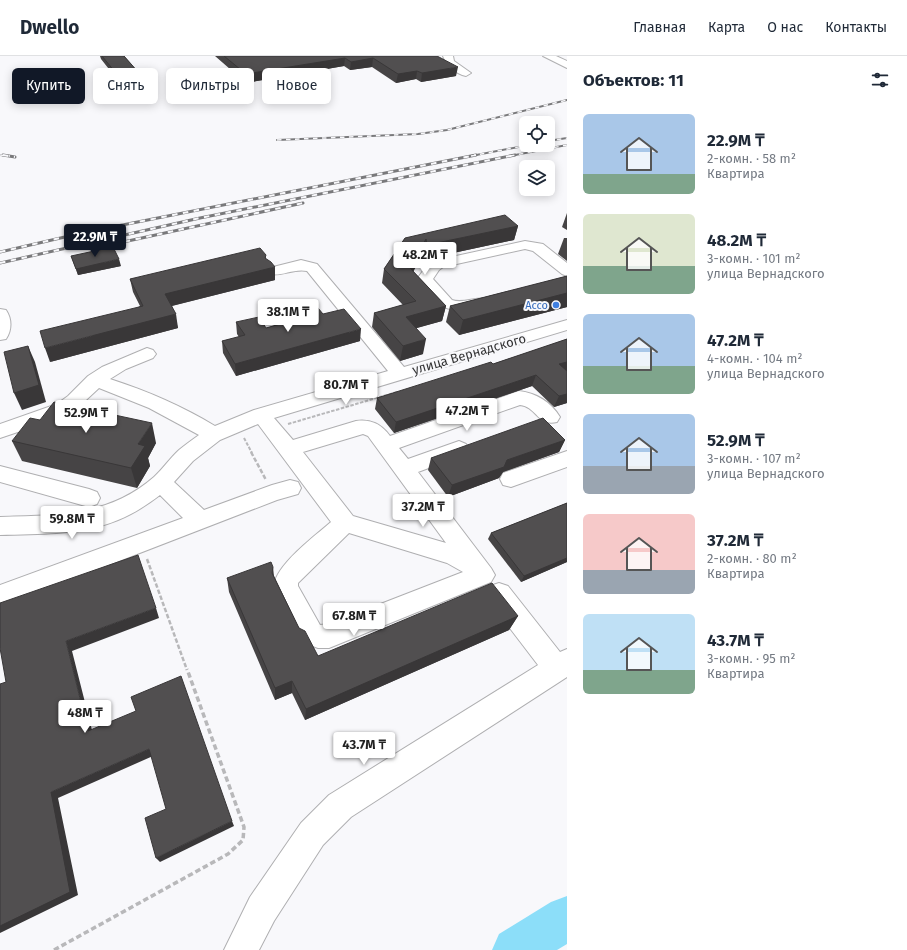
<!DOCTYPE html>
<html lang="ru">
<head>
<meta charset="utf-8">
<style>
	:root { --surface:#fff; --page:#f6f6f7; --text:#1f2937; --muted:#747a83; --line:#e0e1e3; --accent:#111827 }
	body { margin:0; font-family:"Fira Sans",sans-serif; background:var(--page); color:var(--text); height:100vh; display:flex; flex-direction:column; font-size:15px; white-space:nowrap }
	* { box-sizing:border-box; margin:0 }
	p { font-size:13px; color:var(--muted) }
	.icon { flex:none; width:22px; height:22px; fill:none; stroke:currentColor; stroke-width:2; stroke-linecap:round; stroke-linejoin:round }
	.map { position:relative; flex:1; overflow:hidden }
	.sheet { display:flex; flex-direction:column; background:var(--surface); width:340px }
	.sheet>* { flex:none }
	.top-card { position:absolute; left:12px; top:12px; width:380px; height:36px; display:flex; gap:8px }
	.tools { position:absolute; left:519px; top:60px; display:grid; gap:8px }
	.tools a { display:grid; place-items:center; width:36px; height:36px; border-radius:6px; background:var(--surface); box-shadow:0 2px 10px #0003; font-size:20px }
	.price { position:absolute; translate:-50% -34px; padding:0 9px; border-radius:4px; background:#fff; color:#222; font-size:13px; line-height:26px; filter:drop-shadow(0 1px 2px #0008) }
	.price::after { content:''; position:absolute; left:50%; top:24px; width:12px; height:9px; margin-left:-6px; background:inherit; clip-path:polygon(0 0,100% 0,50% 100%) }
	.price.selected { background:var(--accent); color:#fff }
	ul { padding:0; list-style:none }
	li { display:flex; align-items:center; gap:12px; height:100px; padding:0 16px }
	li span { display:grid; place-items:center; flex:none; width:112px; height:80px; border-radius:6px; color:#555 }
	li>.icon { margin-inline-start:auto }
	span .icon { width:48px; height:48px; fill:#fffc; stroke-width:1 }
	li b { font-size:17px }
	h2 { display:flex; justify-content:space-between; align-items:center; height:48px; padding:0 16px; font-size:17px }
	.chip { padding:0 14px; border-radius:6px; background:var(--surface); box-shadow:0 2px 10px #0003; font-size:14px; line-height:36px }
	.chip.selected { background:var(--accent); color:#fff }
	header { display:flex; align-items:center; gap:24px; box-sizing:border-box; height:56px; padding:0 20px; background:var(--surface); border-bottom:1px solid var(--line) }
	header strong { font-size:19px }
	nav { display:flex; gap:22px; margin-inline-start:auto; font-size:14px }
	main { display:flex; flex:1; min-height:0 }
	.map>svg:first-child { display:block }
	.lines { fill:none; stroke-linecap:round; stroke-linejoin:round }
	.river { fill:#8cdef9; fill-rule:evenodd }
	.minor-casing { stroke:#afafb1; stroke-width:2 }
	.path-far2 { stroke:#b8b8ba; stroke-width:2; stroke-dasharray:3.5 1.5; stroke-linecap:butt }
	.path-far1 { stroke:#b8b8ba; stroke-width:2.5; stroke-dasharray:4.5 2; stroke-linecap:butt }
	.path { stroke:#b8b8ba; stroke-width:3.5; stroke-dasharray:5.5 3; stroke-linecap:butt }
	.minor { fill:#fff; fill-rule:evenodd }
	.rail-far1-casing { stroke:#79797b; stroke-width:2 }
	.rail-casing { stroke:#79797b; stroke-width:3 }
	.rail-far1 { stroke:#f8f8fb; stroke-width:1.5; stroke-dasharray:4.5; stroke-linecap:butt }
	.rail { stroke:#f8f8fb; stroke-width:2; stroke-dasharray:5.5; stroke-linecap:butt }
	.wall { fill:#464445 }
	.shaded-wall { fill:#393738 }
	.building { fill:#514f50; stroke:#393738 }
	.shop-dot { fill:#3f7fe0; stroke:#f8f8fb; stroke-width:1.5 }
	.labels { text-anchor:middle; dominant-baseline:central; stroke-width:4; stroke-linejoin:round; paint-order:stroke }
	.far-shop-label { font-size:11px; fill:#366cbe; stroke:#f8f8fb; text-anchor:end }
	.street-label { font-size:13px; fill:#343435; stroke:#f8f8fb }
</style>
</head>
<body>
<header>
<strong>Dwello</strong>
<nav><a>Главная</a><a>Карта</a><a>О нас</a><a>Контакты</a></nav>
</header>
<main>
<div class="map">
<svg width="567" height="894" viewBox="0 0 567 894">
	<rect width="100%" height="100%" fill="#f8f8fb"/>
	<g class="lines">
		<!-- river -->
		<path class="river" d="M567 840V888L557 894H492L499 878 551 846Z"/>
		<defs>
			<g id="minor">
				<path d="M443 0H453L454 5 471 17 466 20C456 18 446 9 443 0Z"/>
				<path d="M543 0H556L567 5V12Z"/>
				<path d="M525 185 543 188 567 207V220L562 218 533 195 525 193 443 211 439 214 433 223 452 244C464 248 476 240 488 243L490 246 488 249C453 258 440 257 418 226L417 223 428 208 433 205Z"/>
				<path d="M301 204 317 208 404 311 567 264V274L274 362 293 384 356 365C371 363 381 368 390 380L519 335C536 337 551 346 560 361L557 366C538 371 537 351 520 349L399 392 408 403 459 385 466 388 469 393 466 398 418 416 491 512 495 519 491 526 329 592H318L302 586 300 584 274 531C274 510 315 480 331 466L258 368 220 384 193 405 174 426 204 454 272 429 290 424 298 426 301 432 298 438 277 444 0 551V529L183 462 160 439C147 449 133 458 118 464 82 479 38 478 0 479V461C57 459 108 461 154 421 163 413 170 402 179 394 185 389 192 384 199 379L149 352 99 332 71 358 0 382V368L57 348 68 340 88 320 102 311 147 292 153 294 156 298 153 302 126 313 110 323C147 335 182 350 215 370L254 354 388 315 307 215C294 212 281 221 269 218L266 215 269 212ZM363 378 368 380 446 487 353 460 303 396ZM349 477 447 507 463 516 329 568 320 569 298 530V527Z"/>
				<path d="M0 253 6 254C12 263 12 274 6 283L0 284Z"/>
				<path d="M567 395V411L511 431 503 429 500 423 503 417Z"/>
				<path d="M0 410 89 433 97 436 100 442 97 448 89 451 0 426Z"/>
				<path d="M499 527 508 530 560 596 567 593V621L351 761 323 789 274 865 259 894H224L250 841 301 767 329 739 538 609 490 546 487 538 490 530Z"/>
			</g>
		</defs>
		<!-- minor casing -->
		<use href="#minor" class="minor-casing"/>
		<!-- path-far2 -->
		<g class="path-far2">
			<path d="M288 368 397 336"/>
			<path d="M244 382 252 397"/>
		</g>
		<!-- path-far1 -->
		<g class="path-far1">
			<path d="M251 396 266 424"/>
			<path d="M147 503 187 614"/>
		</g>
		<!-- path -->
		<path class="path" d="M54 894 228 798 243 784 244 771 187 613"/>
		<!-- minor -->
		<use href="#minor" class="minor"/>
		<defs>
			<g id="rail-far1">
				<path d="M277 84 418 78 447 74 567 44"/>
				<path d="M548 85 567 82"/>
				<path d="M0 99 10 100"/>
				<path d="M471 100 529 89"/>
				<path d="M510 100 567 89"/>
			</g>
			<g id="rail">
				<path d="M3 99 15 101"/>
				<path d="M114 188 303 147"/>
				<path d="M0 196 82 177 476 99"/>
				<path d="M0 207 200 162 515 99"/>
			</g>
		</defs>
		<!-- rail-far1 casing -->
		<use href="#rail-far1" class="rail-far1-casing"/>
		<!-- rail casing -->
		<use href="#rail" class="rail-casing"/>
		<!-- rail-far1 -->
		<use href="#rail-far1" class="rail-far1"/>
		<!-- rail -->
		<use href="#rail" class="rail"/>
	</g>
	<!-- wall -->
	<g class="wall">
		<path d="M100 0H124L146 25 147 32 116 37 107 24 105 18 112 17 101 3Z"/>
		<path d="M215 0H437L456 20 421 26 416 23 396 27 372 11 350 14 344 10 246 27Z"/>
		<path d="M567 157V174L562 171Z"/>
		<path d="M518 170 514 184 425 203 423 197 413 215 446 250 442 265 416 272 423 298 400 305 372 271 374 257 403 249 382 227 384 213 405 182Z"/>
		<path d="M564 182H567V205L558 198Z"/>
		<path d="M71 200 121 210 78 219Z"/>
		<path d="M266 203 275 224 172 250 178 272 50 306 140 250 133 236 130 223Z"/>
		<path d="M567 220V251L459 279 446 266 450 250Z"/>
		<path d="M290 252 323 258 360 285 236 320 223 297 222 285 239 281 237 278 236 266 266 272 290 265 289 264Z"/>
		<path d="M567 283V347L554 351 532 330 394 377 375 353 377 342 493 308Z"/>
		<path d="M565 384 559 396 503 416 499 422 448 441 428 414 431 402Z"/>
		<path d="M12 385 156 387 148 402 150 410 137 432 22 405Z"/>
		<path d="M567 447V506L521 526 488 483 491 477Z"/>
		<path d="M273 511 274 520 299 572 318 600 518 560 509 574 305 664 292 637 275 644 229 536 227 522Z"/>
	</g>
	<!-- shaded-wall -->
	<g class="shaded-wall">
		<path d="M345 2 344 10 246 27V18Z"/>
		<path d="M373 2 372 11 350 14 351 6Z"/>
		<path d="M458 11 456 20 421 26 422 17Z"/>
		<path d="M417 15 416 23 396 27 398 18Z"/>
		<path d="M146 25 147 32 116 37 115 30Z"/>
		<path d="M518 170 514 184 425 203 427 189Z"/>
		<path d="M426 183 423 197 408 226 410 212Z"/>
		<path d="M266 199V213L275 211V224L167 251 165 238 265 202Z"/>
		<path d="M119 203 121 210 78 219 76 213Z"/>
		<path d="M567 237V251L459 279 463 264Z"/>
		<path d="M446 250 442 265 403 276 406 261Z"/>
		<path d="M176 258 178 272 50 306 45 292Z"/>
		<path d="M361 273 360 285 236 320 235 308Z"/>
		<path d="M426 283 423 298 400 305 403 290Z"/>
		<path d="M28 290 35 306 46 346 22 354 14 337Z"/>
		<path d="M567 306V315L559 308Z"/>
		<path d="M536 319 532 330 394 377 396 366Z"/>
		<path d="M567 338V347L554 351 559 340Z"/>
		<path d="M152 367 156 387 148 402 150 410 137 432 131 412 138 388Z"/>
		<path d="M565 384 559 396 503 416 499 422 448 441 452 429 507 404Z"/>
		<path d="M567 502V506L521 526 524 520Z"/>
		<path d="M156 552 159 562 72 595 94 682 88 675 66 585Z"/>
		<path d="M518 560 509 574 305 664 306 653Z"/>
		<path d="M292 625V637L275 644V632Z"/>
		<path d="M149 693 153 700 58 742 78 839 0 877V870L51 736Z"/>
		<path d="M232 765 234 770 160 806 156 802Z"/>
	</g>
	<!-- building -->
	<g class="building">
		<path d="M102 0H124L146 25 115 30 105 18 115 16Z"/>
		<path d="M224 0H437L458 11 422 17 417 15 398 18 373 2 351 6 345 2 246 18Z"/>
		<path d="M505 159 518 170 427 189 426 183 410 212 446 250 406 261 426 283 403 290 374 257 416 245 384 213 405 182Z"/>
		<path d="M113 191 119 203 76 213 71 200Z"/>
		<path d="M260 192 266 199 265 202 271 206 275 211 165 238 176 258 45 292 40 275 143 250 130 223Z"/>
		<path d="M567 220V237L463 264 450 250Z"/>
		<path d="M313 246 323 258 344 253 361 273 235 308 222 285 245 279 236 266 259 261 266 272 298 263 290 252Z"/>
		<path d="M567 283V306L559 308 567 315V338L559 340 536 319 396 366 377 342 491 306 493 308Z"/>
		<path d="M28 290 39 329 14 337 4 296Z"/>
		<path d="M54 346 152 367 138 388 145 390 131 412 12 385 30 362 40 364Z"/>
		<path d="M543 362 565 384 507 404 504 411 452 429 431 402Z"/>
		<path d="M567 447V502L524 520 491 477Z"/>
		<path d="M138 499 156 552 66 585 88 675 136 655 131 641 181 620 232 765 156 802 145 762 166 753 149 693 51 736 70 836 0 870V628L6 626 0 592V547Z"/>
		<path d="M271 506 273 511 272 517 299 572 305 575 318 600 492 527 518 560 306 653 292 625 275 632 227 522Z"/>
	</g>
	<!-- markers -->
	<circle class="shop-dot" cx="556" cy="249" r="4"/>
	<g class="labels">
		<!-- far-shop labels -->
		<g class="far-shop-label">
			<text x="548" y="249">Ассо</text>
		</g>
		<!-- street labels -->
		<g class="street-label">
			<text transform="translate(469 298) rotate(-16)">улица Вернадского</text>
		</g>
	</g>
</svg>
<div class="tools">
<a><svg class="icon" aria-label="locate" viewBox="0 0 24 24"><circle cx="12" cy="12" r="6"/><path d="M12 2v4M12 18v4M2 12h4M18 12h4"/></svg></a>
<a><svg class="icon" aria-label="layers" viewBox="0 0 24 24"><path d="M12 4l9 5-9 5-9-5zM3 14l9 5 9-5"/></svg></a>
</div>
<b class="price selected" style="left:95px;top:202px">22.9M ₸</b>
<b class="price" style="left:425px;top:220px">48.2M ₸</b>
<b class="price" style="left:288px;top:277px">38.1M ₸</b>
<b class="price" style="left:346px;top:350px">80.7M ₸</b>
<b class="price" style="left:467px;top:376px">47.2M ₸</b>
<b class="price" style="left:86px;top:378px">52.9M ₸</b>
<b class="price" style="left:423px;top:472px">37.2M ₸</b>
<b class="price" style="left:72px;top:484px">59.8M ₸</b>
<b class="price" style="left:354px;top:581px">67.8M ₸</b>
<b class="price" style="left:85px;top:678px">48M ₸</b>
<b class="price" style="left:364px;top:710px">43.7M ₸</b>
<div class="top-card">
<a class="chip selected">Купить</a>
<a class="chip">Снять</a>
<a class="chip">Фильтры</a>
<a class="chip">Новое</a>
</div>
</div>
<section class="sheet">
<h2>Объектов: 11<svg class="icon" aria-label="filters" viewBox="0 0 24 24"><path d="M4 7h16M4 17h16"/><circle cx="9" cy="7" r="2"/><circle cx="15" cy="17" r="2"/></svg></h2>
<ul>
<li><span style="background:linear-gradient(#a9c7e8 75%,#7fa58c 0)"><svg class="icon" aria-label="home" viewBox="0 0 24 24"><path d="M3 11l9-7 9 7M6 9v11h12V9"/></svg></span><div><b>22.9M ₸</b><p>2-комн. · 58 m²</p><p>Квартира</p></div></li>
<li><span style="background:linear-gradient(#dfe7d0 65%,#7fa58c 0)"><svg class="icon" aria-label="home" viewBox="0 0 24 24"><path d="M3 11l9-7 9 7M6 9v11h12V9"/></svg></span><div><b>48.2M ₸</b><p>3-комн. · 101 m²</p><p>улица Вернадского</p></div></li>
<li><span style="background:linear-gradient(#a9c7e8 65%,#7fa58c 0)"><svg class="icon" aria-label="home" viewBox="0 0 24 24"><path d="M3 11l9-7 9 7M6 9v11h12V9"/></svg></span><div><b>47.2M ₸</b><p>4-комн. · 104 m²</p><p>улица Вернадского</p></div></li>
<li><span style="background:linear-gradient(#a9c7e8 65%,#9aa5b1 0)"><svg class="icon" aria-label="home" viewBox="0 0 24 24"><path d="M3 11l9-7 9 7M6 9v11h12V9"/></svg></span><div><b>52.9M ₸</b><p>3-комн. · 107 m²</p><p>улица Вернадского</p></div></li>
<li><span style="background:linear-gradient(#f6c9c9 70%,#9aa5b1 0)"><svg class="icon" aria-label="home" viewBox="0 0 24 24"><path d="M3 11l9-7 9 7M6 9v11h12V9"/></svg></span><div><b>37.2M ₸</b><p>2-комн. · 80 m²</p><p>Квартира</p></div></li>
<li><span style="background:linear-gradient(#bfe0f5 70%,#7fa58c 0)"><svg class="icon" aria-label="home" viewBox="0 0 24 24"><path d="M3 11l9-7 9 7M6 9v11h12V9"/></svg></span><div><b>43.7M ₸</b><p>3-комн. · 95 m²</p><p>Квартира</p></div></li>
</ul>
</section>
</main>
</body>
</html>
